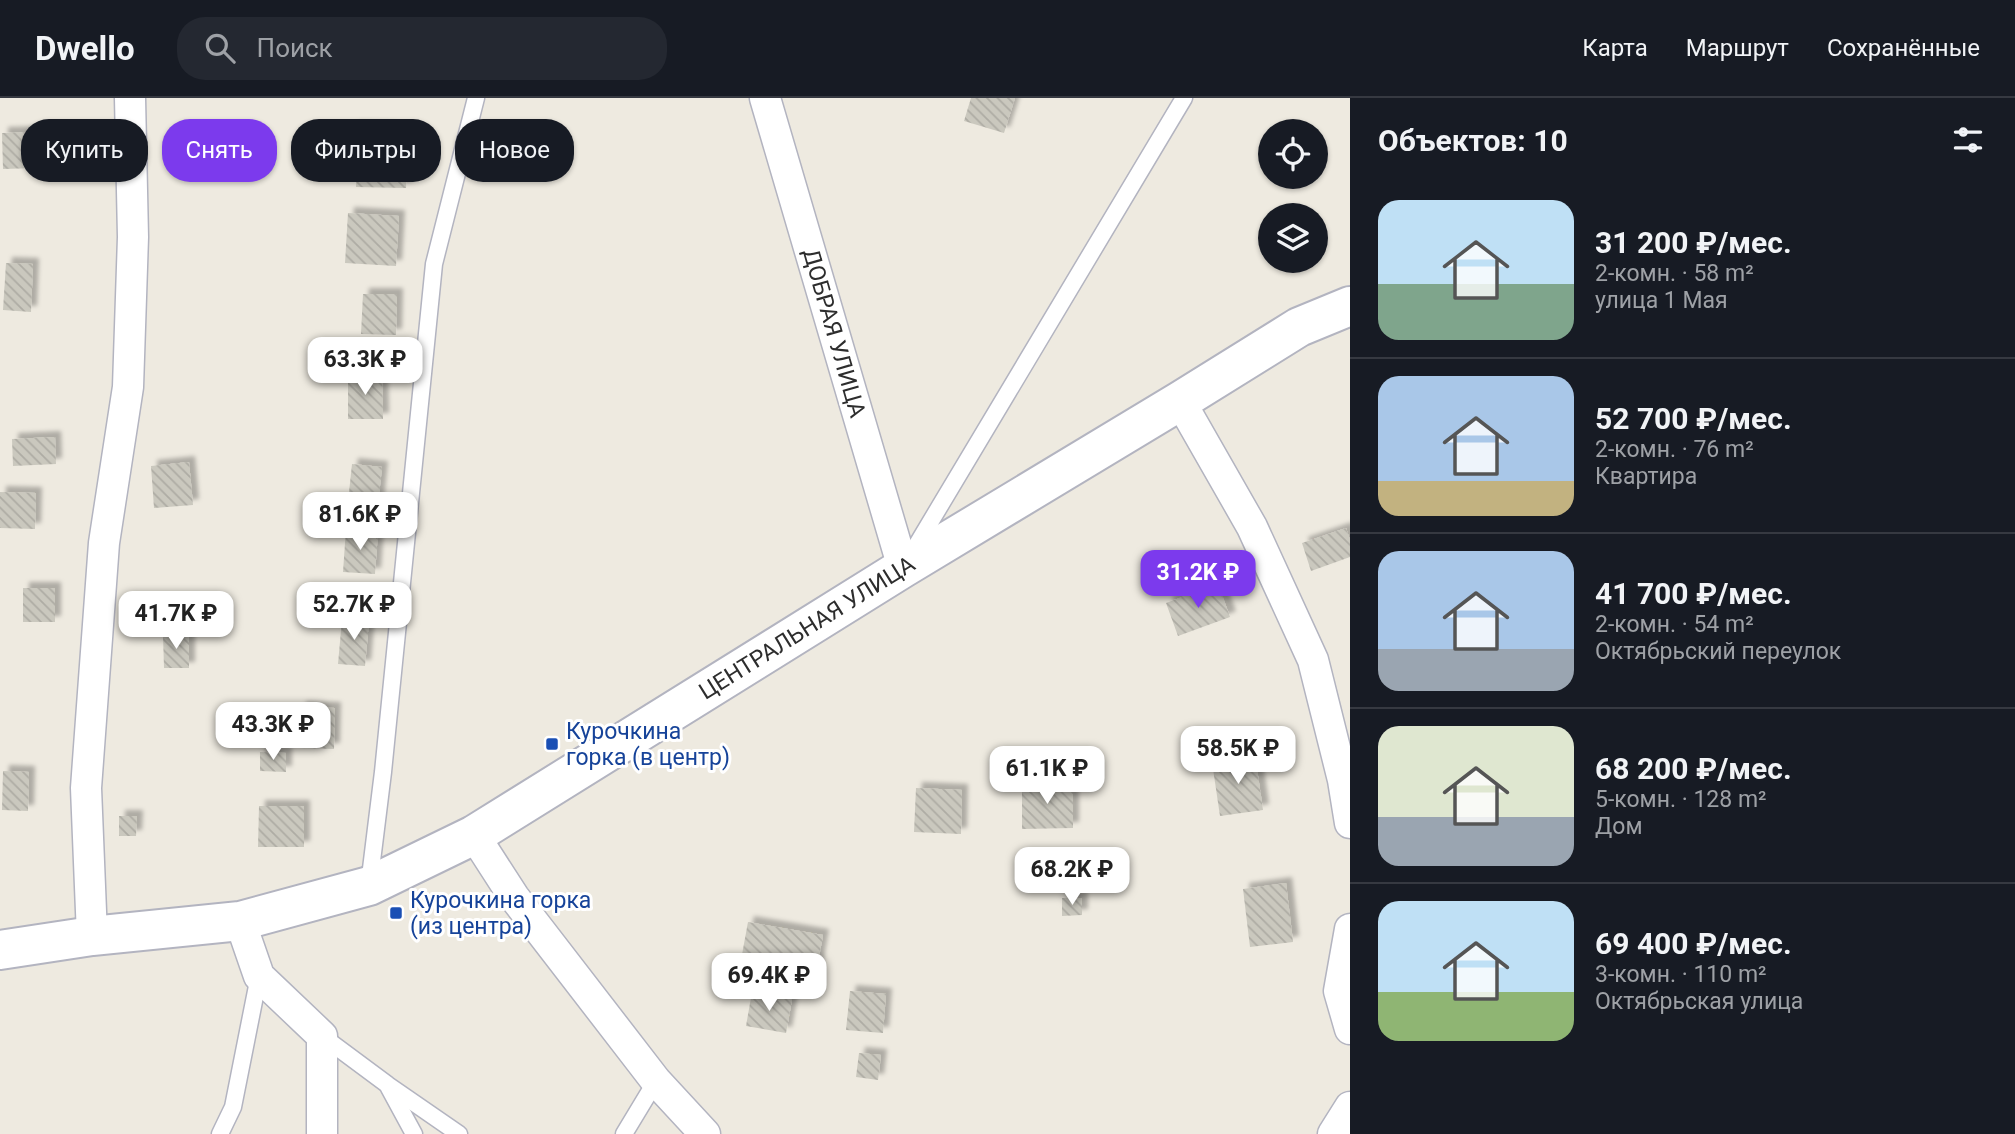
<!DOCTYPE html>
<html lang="ru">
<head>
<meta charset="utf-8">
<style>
	:root { --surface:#171b24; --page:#242831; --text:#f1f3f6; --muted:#9ea1a6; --line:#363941; --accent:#7c3aed }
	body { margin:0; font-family:Roboto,sans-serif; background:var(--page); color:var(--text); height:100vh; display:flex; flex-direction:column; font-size:26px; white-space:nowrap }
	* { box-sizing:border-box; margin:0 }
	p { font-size:23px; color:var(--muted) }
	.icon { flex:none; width:38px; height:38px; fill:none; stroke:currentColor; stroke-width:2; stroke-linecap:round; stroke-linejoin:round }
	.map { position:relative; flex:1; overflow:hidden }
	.side { display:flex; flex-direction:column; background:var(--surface); width:665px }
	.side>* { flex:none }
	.banner { position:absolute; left:21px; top:21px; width:665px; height:63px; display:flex; gap:14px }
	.buttons { position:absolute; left:1258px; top:21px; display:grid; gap:14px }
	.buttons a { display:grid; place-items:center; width:70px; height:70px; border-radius:50%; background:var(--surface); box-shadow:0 2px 5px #0004; font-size:35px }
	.price { position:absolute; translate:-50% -60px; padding:0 16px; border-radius:14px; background:#fff; color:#222; font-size:23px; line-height:46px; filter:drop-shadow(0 2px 4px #0008) }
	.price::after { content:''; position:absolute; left:50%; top:42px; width:21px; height:16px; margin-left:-10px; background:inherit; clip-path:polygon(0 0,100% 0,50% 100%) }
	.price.current { background:var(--accent); color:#fff }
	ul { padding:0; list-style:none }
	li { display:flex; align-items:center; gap:21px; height:175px; padding:0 28px }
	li+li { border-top:2px solid var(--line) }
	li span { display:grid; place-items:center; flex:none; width:196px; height:140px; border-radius:21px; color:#555 }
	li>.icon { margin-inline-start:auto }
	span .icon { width:84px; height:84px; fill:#fffc; stroke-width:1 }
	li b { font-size:30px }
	h2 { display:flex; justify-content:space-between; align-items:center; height:84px; padding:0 28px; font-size:30px }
	.tag { padding:0 24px; border-radius:28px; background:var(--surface); box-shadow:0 2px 5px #0004; font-size:24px; line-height:63px }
	.tag.current { background:var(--accent); color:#fff }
	header { display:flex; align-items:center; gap:42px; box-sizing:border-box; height:98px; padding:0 35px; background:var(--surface); border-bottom:2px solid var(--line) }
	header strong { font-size:33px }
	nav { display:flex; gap:38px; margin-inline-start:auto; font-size:24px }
	.search { width:490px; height:63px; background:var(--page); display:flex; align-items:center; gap:18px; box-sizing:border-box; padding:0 24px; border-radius:28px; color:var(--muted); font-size:26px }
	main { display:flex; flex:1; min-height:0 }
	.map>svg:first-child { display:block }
	.building { fill:url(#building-back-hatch); filter:url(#shadow) }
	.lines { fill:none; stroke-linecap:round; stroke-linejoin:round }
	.lane-casing { stroke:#b3b4c0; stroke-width:19 }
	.street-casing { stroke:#b3b4c0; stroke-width:33 }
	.secondary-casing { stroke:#b3b4c0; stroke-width:42 }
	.lane { stroke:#fff; stroke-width:16 }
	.street { stroke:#fff; stroke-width:30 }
	.secondary { stroke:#fff; stroke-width:38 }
	.transit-dot { fill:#1a4fb4; stroke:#fff; stroke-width:2.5 }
	.labels { text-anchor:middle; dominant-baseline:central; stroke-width:6; stroke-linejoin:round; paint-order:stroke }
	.street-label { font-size:23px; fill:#2d2d2d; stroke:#fff }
	.transit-label { font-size:23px; fill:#164399; stroke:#fff; text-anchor:start }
</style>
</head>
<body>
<header>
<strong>Dwello</strong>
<div class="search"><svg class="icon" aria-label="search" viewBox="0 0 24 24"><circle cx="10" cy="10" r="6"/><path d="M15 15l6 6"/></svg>Поиск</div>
<nav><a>Карта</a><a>Маршрут</a><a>Сохранённые</a></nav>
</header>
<main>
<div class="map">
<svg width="1350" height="1036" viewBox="0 0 1350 1036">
	<defs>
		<pattern id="building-back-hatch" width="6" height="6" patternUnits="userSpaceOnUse" patternTransform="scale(1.75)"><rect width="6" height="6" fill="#cac8be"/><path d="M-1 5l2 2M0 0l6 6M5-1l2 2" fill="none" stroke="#aeaca4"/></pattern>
		<filter id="shadow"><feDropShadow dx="6" dy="-6" stdDeviation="2" flood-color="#0004"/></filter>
	</defs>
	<rect width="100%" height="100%" fill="#eeeae0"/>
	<!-- building -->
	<g class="building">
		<path d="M971 0H1015L1004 35 964 23Z"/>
		<path d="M353 29 391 30 390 53 352 52Z"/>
		<path d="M36 34 37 70 3 71 2 35Z"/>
		<path d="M357 68 407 70 406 90 356 89Z"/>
		<path d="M348 115 399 118 396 168 345 165Z"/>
		<path d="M6 165 33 166 31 214 3 212Z"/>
		<path d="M363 196H397L396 237 361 236Z"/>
		<path d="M382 276 383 321H348V277Z"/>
		<path d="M55 339 56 366 13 368 12 341Z"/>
		<path d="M189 364 193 407 154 410 151 368Z"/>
		<path d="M352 366 382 369 377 416 347 413Z"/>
		<path d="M0 394 36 395 35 431 0 430Z"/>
		<path d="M1346 430 1350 442V459L1311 473 1302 445Z"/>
		<path d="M346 431 378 434 375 476 343 474Z"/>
		<path d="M1218 486 1230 519 1178 538 1166 505Z"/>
		<rect x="23" y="490" width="32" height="34"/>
		<path d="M342 521 369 523 365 568 338 566Z"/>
		<path d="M163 537H189V570H164Z"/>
		<path d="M300 609 335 610 334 651 299 650Z"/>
		<path d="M260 654 286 655V674L260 673Z"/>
		<path d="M1255 657 1263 712 1220 718 1212 664Z"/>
		<path d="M3 673 29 674 28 713 2 712Z"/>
		<path d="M1022 686H1073V730L1022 731Z"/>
		<path d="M916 690 962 692 961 736 914 734Z"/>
		<path d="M259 708H304V749H258Z"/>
		<path d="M119 718H137L136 738H119Z"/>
		<path d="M1286 785 1293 844 1250 849 1243 791Z"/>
		<path d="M1062 800H1082V817L1062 818Z"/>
		<path d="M748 824 823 837 816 876 741 862Z"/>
		<path d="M850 893 886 896 883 935 846 932Z"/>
		<path d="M752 894 792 902 786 935 746 928Z"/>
		<path d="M859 955 881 957 878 982 856 979Z"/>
	</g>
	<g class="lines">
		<defs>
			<g id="lane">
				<path d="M913 453 1184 0"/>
				<path d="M369 787 383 674 434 166 476 0"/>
				<path d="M322 938 388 987 459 1036"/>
				<path d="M389 990 414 1036"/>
				<path d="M220 1036 233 1009 259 878"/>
				<path d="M624 1036 656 983"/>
			</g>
			<g id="street">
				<path d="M765 0 903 470"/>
				<path d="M1180 303 1252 429 1313 562 1343 682 1350 725"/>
				<path d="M474 737 514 799 656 983 705 1036"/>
				<path d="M240 823 259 878 322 938V1036"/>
				<path d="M1350 831 1339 893 1350 931"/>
				<path d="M92 838 86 690 104 445 128 289 133 139 130 0"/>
				<path d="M1333 1036 1350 1009"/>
			</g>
			<path id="secondary" d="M0 852 92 838 240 823 369 788 474 737 903 470 1180 303 1299 229 1350 208"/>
		</defs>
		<!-- lane casing -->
		<use href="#lane" class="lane-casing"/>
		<!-- street casing -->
		<use href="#street" class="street-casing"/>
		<!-- secondary casing -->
		<use href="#secondary" class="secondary-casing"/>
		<!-- lane -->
		<use href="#lane" class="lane"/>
		<!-- street -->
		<use href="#street" class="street"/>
		<!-- secondary -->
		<use href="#secondary" class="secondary"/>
	</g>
	<!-- markers -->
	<g class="transit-dot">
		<rect x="545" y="639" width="14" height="14" rx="3.5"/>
		<rect x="389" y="808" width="14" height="14" rx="3.5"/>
	</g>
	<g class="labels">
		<!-- street labels -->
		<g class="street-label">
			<text transform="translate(834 235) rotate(74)">ДОБРАЯ УЛИЦА</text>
			<text transform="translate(807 530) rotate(-32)">ЦЕНТРАЛЬНАЯ УЛИЦА</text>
		</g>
		<!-- transit labels -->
		<g class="transit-label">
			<text x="566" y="633">Курочкина<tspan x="566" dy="26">горка (в центр)</tspan></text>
			<text x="410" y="802">Курочкина горка<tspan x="410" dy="26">(из центра)</tspan></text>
		</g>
	</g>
</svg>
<div class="buttons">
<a><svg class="icon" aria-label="locate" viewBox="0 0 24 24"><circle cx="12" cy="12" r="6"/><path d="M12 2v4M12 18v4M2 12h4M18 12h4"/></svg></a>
<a><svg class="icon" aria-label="layers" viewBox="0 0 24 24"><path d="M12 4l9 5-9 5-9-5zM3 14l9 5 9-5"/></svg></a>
</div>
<b class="price" style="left:365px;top:299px">63.3K ₽</b>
<b class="price" style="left:360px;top:454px">81.6K ₽</b>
<b class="price current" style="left:1198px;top:512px">31.2K ₽</b>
<b class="price" style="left:354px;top:544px">52.7K ₽</b>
<b class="price" style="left:176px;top:553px">41.7K ₽</b>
<b class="price" style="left:273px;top:664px">43.3K ₽</b>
<b class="price" style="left:1238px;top:688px">58.5K ₽</b>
<b class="price" style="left:1047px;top:708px">61.1K ₽</b>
<b class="price" style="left:1072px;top:809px">68.2K ₽</b>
<b class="price" style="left:769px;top:915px">69.4K ₽</b>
<div class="banner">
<a class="tag">Купить</a>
<a class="tag current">Снять</a>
<a class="tag">Фильтры</a>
<a class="tag">Новое</a>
</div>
</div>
<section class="side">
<h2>Объектов: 10<svg class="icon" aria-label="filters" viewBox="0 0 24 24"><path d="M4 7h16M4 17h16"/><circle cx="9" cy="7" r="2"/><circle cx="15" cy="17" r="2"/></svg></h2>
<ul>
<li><span style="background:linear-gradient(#bfe0f5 60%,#7fa58c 0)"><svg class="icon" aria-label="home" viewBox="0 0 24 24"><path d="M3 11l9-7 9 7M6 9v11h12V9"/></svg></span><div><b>31 200 ₽/мес.</b><p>2-комн. · 58 m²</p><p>улица 1 Мая</p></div></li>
<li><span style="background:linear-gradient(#a9c7e8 75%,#c2b280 0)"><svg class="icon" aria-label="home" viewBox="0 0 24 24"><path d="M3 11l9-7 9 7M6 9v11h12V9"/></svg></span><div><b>52 700 ₽/мес.</b><p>2-комн. · 76 m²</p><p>Квартира</p></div></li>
<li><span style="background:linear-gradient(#a9c7e8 70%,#9aa5b1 0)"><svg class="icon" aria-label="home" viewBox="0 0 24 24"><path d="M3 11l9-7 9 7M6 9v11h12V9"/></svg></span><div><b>41 700 ₽/мес.</b><p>2-комн. · 54 m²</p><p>Октябрьский переулок</p></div></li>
<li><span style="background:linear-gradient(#dfe7d0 65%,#9aa5b1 0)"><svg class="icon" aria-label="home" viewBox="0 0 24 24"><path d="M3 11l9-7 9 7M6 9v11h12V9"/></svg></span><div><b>68 200 ₽/мес.</b><p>5-комн. · 128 m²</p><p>Дом</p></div></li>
<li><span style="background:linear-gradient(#bfe0f5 65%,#8fb573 0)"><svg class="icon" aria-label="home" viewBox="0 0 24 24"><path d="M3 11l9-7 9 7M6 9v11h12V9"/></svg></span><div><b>69 400 ₽/мес.</b><p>3-комн. · 110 m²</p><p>Октябрьская улица</p></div></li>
</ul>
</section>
</main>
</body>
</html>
